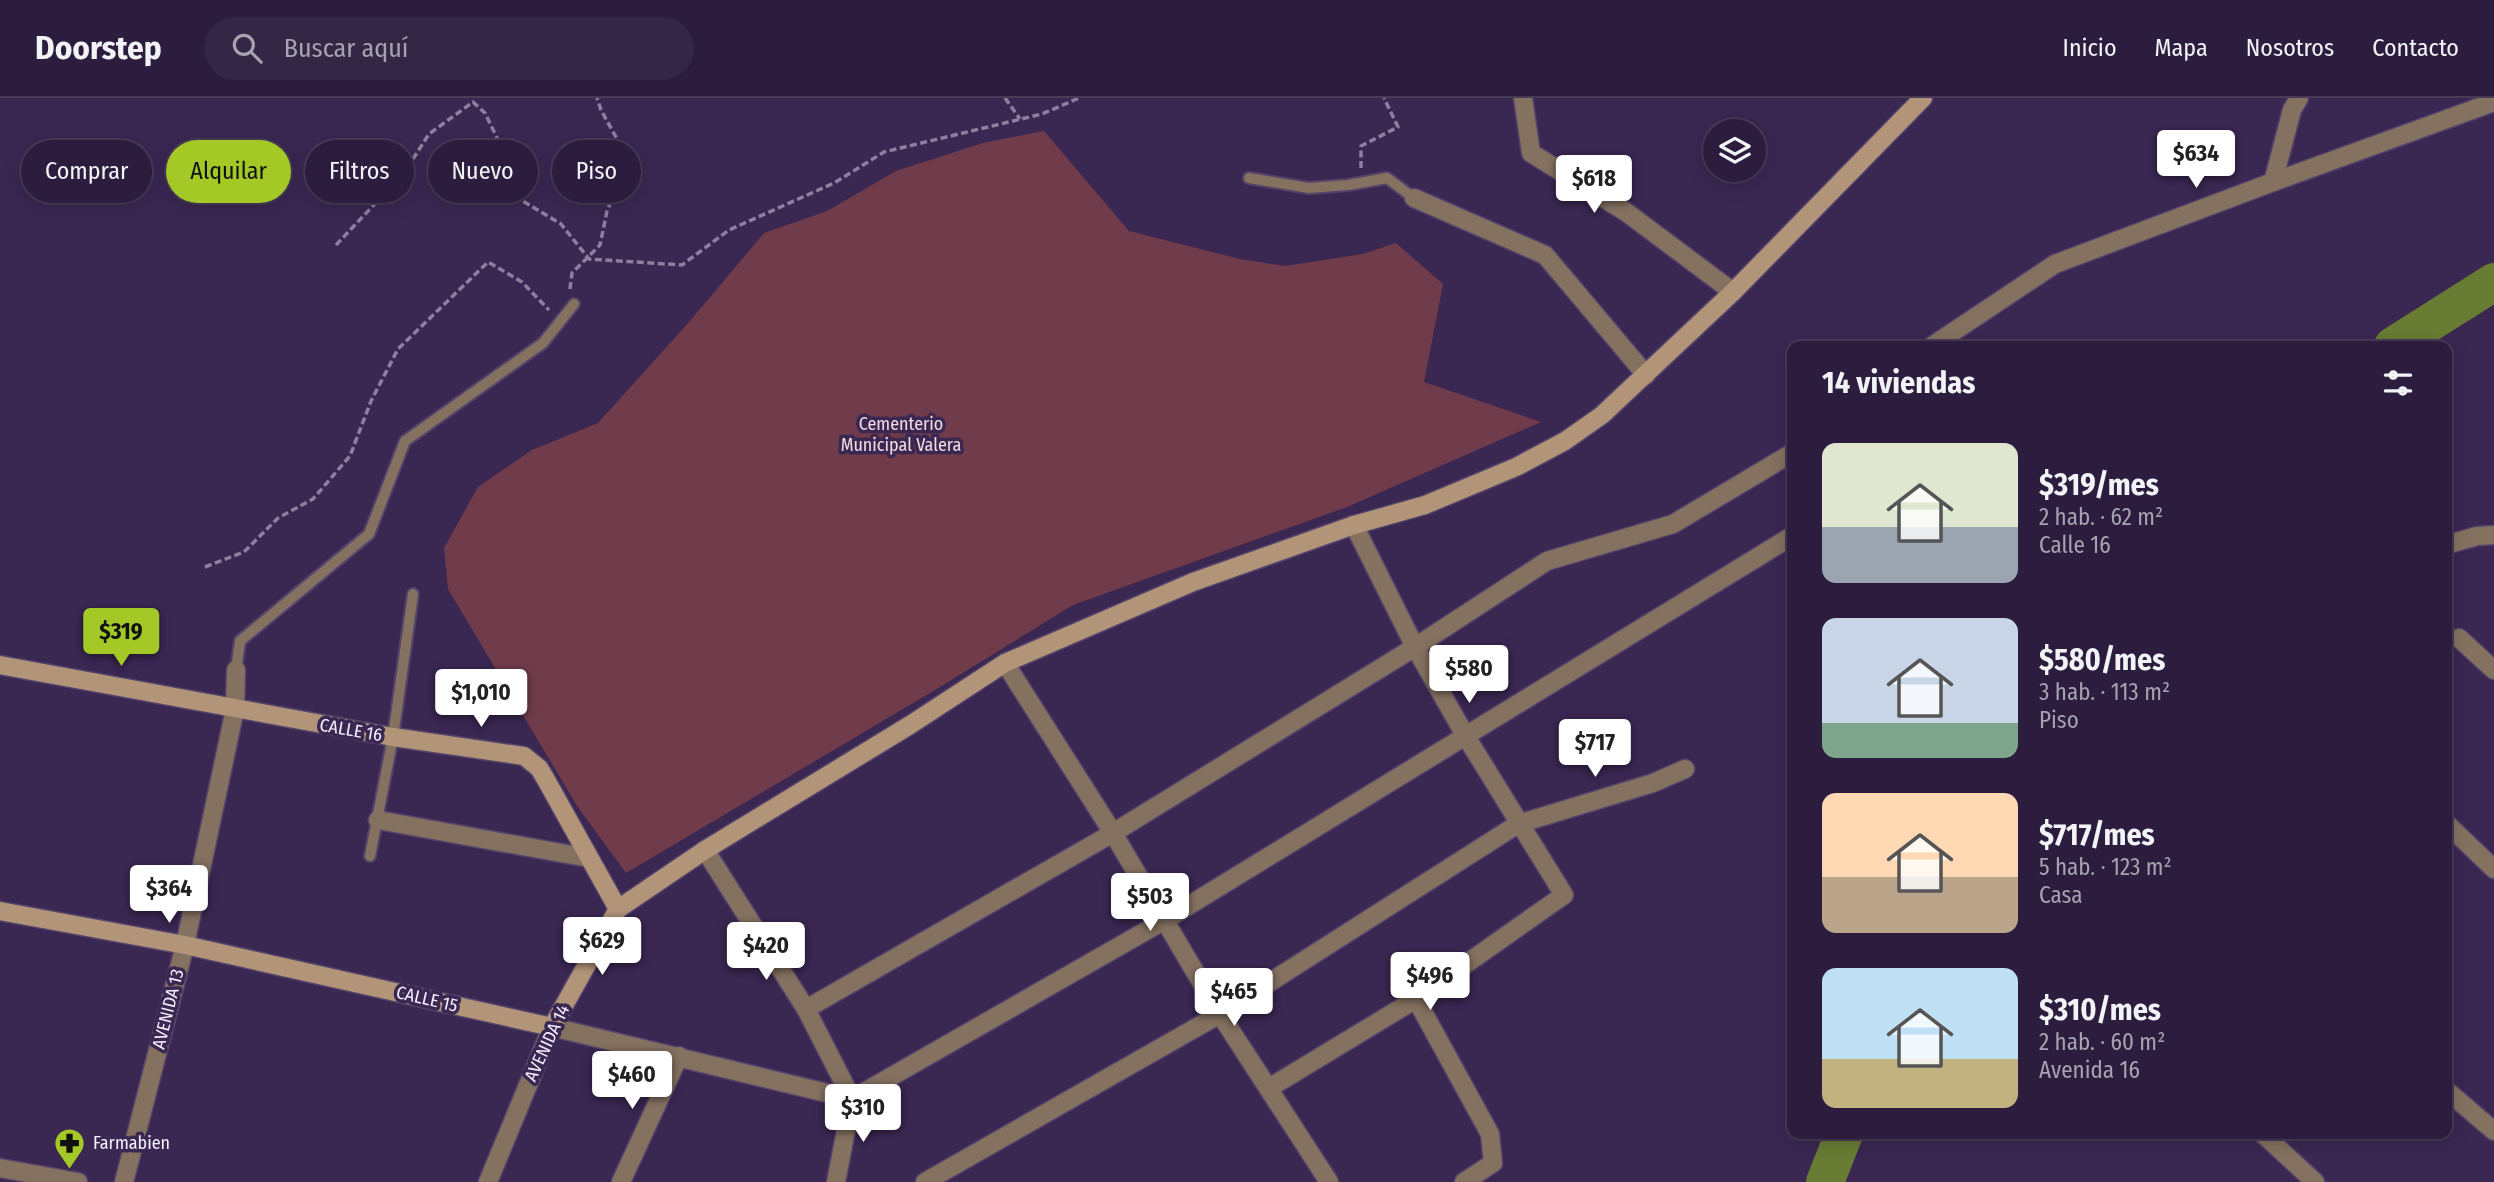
<!DOCTYPE html>
<html lang="es">
<head>
<meta charset="utf-8">
<style>
	:root { --surface:#2c1d3e; --page:#342645; --text:#f1f3f6; --muted:#a6a2b0; --line:#483b58; --accent:#a4c825 }
	body { margin:0; font-family:"Fira Sans Condensed",sans-serif; background:var(--page); color:var(--text); height:100vh; display:flex; flex-direction:column; font-size:26px; white-space:nowrap }
	* { box-sizing:border-box; margin:0 }
	p { font-size:23px; color:var(--muted) }
	.icon { flex:none; width:38px; height:38px; fill:none; stroke:currentColor; stroke-width:2; stroke-linecap:round; stroke-linejoin:round }
	.map { position:relative; flex:1; overflow:hidden }
	.side { position:absolute; left:1787px; top:243px; width:665px; height:798px; display:flex; flex-direction:column; background:var(--surface); border-radius:14px; box-shadow:0 4px 18px #0003,0 0 0 2px var(--line) }
	.side>* { flex:none }
	.banner { position:absolute; left:21px; top:42px; width:665px; height:63px; display:flex; gap:14px }
	.controls { position:absolute; left:1703px; top:21px; display:grid; gap:14px }
	.controls a { display:grid; place-items:center; width:63px; height:63px; border-radius:50%; background:var(--surface); box-shadow:0 4px 18px #0003,0 0 0 2px var(--line); font-size:35px }
	.price { position:absolute; translate:-50% -60px; padding:0 16px; border-radius:7px; background:#fff; color:#222; font-size:23px; line-height:46px; filter:drop-shadow(0 2px 4px #0008) }
	.price::after { content:''; position:absolute; left:50%; top:42px; width:21px; height:16px; margin-left:-10px; background:inherit; clip-path:polygon(0 0,100% 0,50% 100%) }
	.price.selected { background:var(--accent); color:#111 }
	ul { padding:0; list-style:none }
	li { display:flex; align-items:center; gap:21px; height:175px; padding:0 35px }
	li span { display:grid; place-items:center; flex:none; width:196px; height:140px; border-radius:14px; color:#555 }
	li>.icon { margin-inline-start:auto }
	span .icon { width:84px; height:84px; fill:#fffc; stroke-width:1 }
	li b { font-size:30px }
	h2 { display:flex; justify-content:space-between; align-items:center; height:84px; padding:0 35px; font-size:30px }
	.tag { padding:0 24px; border-radius:32px; background:var(--surface); box-shadow:0 4px 18px #0003,0 0 0 2px var(--line); font-size:24px; line-height:63px }
	.tag.selected { background:var(--accent); color:#111 }
	header { display:flex; align-items:center; gap:42px; box-sizing:border-box; height:98px; padding:0 35px; background:var(--surface); border-bottom:2px solid var(--line) }
	header strong { font-size:33px }
	nav { display:flex; gap:38px; margin-inline-start:auto; font-size:24px }
	.search { width:490px; height:63px; background:var(--page); display:flex; align-items:center; gap:18px; box-sizing:border-box; padding:0 24px; border-radius:38px; color:var(--muted); font-size:26px }
	.map>svg:first-child { display:block }
	.green { fill:#703c4b }
	.lines { fill:none; stroke-linecap:round; stroke-linejoin:round }
	.river { stroke:#687c33; stroke-width:38 }
	.service-casing { stroke:#54436a; stroke-width:14 }
	.minor-casing { stroke:#54436a; stroke-width:21 }
	.secondary-casing { stroke:#54436a; stroke-width:21 }
	.path { stroke:#8d809f; stroke-width:3.5; stroke-dasharray:7 3.5; stroke-linecap:butt }
	.service { stroke:#847160; stroke-width:10 }
	.minor { stroke:#847160; stroke-width:18 }
	.secondary { stroke:#b29479; stroke-width:18 }
	.labels { text-anchor:middle; dominant-baseline:central; stroke-width:7; stroke-linejoin:round; paint-order:stroke }
	.park-label { font-size:18px; fill:#f2dbe0; stroke:#3a2752 }
	.street-label { font-size:18px; fill:#f4eeff; stroke:#3a2752 }
	.poi-label { font-size:18px; fill:#f4eeff; stroke:#3a2752; text-anchor:start }
</style>
</head>
<body>
<header>
<strong>Doorstep</strong>
<div class="search"><svg class="icon" aria-label="search" viewBox="0 0 24 24"><circle cx="10" cy="10" r="6"/><path d="M15 15l6 6"/></svg>Buscar aquí</div>
<nav><a>Inicio</a><a>Mapa</a><a>Nosotros</a><a>Contacto</a></nav>
</header>
<div class="map">
<svg width="2494" height="1084" viewBox="0 0 2494 1084">
	<rect width="100%" height="100%" fill="#3a2752"/>
	<!-- green -->
	<path class="green" d="M1044 33 1129 133 1240 161 1285 168 1363 156 1396 145 1443 186 1424 284 1541 324 1347 409 1073 507 935 592 626 775 577 708 448 491 444 450 478 389 532 352 598 325 689 224 764 135 827 113 896 73 983 45Z"/>
	<g class="lines">
		<!-- river -->
		<g class="river">
			<path d="M2393 248 2494 184"/>
			<path d="M1825 1084 1844 1036"/>
		</g>
		<defs>
			<g id="service">
				<path d="M1249 80 1309 90 1348 87 1387 80 1414 100"/>
				<path d="M236 572 240 543 369 436 405 343 543 245 574 206"/>
				<path d="M370 758 393 639 413 496"/>
			</g>
			<g id="minor">
				<path d="M1523 0 1531 55 1626 114 1733 194"/>
				<path d="M2273 84 2292 12 2299 0"/>
				<path d="M1414 100 1545 157 1646 277"/>
				<path d="M1932 248 2055 166 2273 84 2494 4"/>
				<path d="M2446 447 2477 438 2494 437"/>
				<path d="M2459 540 2494 572"/>
				<path d="M1005 565 1113 735 1220 916 1329 1084"/>
				<path d="M378 722 589 760"/>
				<path d="M2446 725 2494 771"/>
				<path d="M705 752 806 911 852 1001"/>
				<path d="M1416 901 1490 1036 1493 1065 1464 1084"/>
				<path d="M806 911 1113 735 1415 549 1547 463 1673 426 1792 355"/>
				<path d="M1269 990 1416 901 1564 797 1465 637 1415 549 1354 427"/>
				<path d="M2446 992 2494 1033"/>
				<path d="M852 1001 1165 822 1792 438"/>
				<path d="M2263 1036 2315 1084"/>
				<path d="M0 1070 78 1084"/>
				<path d="M124 1084 185 847 235 611 236 572"/>
				<path d="M488 1084 552 929 852 1001"/>
				<path d="M621 1084 679 958"/>
				<path d="M836 1084 852 1001"/>
				<path d="M925 1084 1220 916 1518 726 1653 685 1685 671"/>
			</g>
			<g id="secondary">
				<path d="M0 567 393 639 524 658 539 670 545 680 618 811"/>
				<path d="M0 813 185 847 552 929 618 811 705 752 910 627 1005 565 1193 484 1354 427 1425 407 1516 369 1565 343 1602 317 1733 194 1923 0"/>
			</g>
		</defs>
		<!-- service casing -->
		<use href="#service" class="service-casing"/>
		<!-- minor casing -->
		<use href="#minor" class="minor-casing"/>
		<!-- secondary casing -->
		<use href="#secondary" class="secondary-casing"/>
		<!-- path -->
		<g class="path">
			<path d="M1005 0 1020 21"/>
			<path d="M1361 70V48L1398 29 1384 0"/>
			<path d="M336 147 404 75 429 36 473 4 485 15 499 44 507 82 516 99 561 126 589 161 682 167 729 132 834 85 884 54 1042 16 1079 0"/>
			<path d="M570 191 572 175 600 147 607 113 621 79 622 50 601 12 597 0"/>
			<path d="M205 469 244 454 278 420 313 401 350 358 371 303 398 251 488 164 522 184 549 212"/>
		</g>
		<!-- service -->
		<use href="#service" class="service"/>
		<!-- minor -->
		<use href="#minor" class="minor"/>
		<!-- secondary -->
		<use href="#secondary" class="secondary"/>
	</g>
	<!-- icons -->
	<defs>
		<symbol id="pharmacy-pin" viewBox="-11 -11 22 30"><path d="M0 17L-7.5 6A9.5 9.5 0 1 1 7.5 6Z" fill="#a4c825" stroke="#3a2752"/><path d="M-2-6h4v4h4v4h-4v4h-4v-4h-4v-4h4Z" fill="#111"/></symbol>
	</defs>
	<g fill-rule="evenodd">
		<use href="#pharmacy-pin" x="52" y="1028" width="35" height="47"/>
	</g>
	<g class="labels">
		<!-- park labels -->
		<g class="park-label">
			<text x="901" y="326">Cementerio<tspan x="901" dy="21">Municipal Valera</tspan></text>
		</g>
		<!-- street labels -->
		<g class="street-label">
			<text transform="translate(351 632) rotate(10)">CALLE 16</text>
			<text transform="translate(427 901) rotate(13)">CALLE 15</text>
			<text transform="translate(168 911) rotate(-76)">AVENIDA 13</text>
			<text transform="translate(547 945) rotate(-65)">AVENIDA 14</text>
		</g>
		<!-- poi labels -->
		<g class="poi-label">
			<text x="93" y="1045">Farmabien</text>
		</g>
	</g>
</svg>
<div class="controls">
<a><svg class="icon" aria-label="layers" viewBox="0 0 24 24"><path d="M12 4l9 5-9 5-9-5zM3 14l9 5 9-5"/></svg></a>
</div>
<b class="price" style="left:2196px;top:92px">$634</b>
<b class="price" style="left:1594px;top:117px">$618</b>
<b class="price selected" style="left:121px;top:570px">$319</b>
<b class="price" style="left:1469px;top:607px">$580</b>
<b class="price" style="left:481px;top:631px">$1,010</b>
<b class="price" style="left:1595px;top:681px">$717</b>
<b class="price" style="left:169px;top:827px">$364</b>
<b class="price" style="left:1150px;top:835px">$503</b>
<b class="price" style="left:602px;top:879px">$629</b>
<b class="price" style="left:766px;top:884px">$420</b>
<b class="price" style="left:1430px;top:914px">$496</b>
<b class="price" style="left:1234px;top:930px">$465</b>
<b class="price" style="left:632px;top:1013px">$460</b>
<b class="price" style="left:863px;top:1046px">$310</b>
<div class="banner">
<a class="tag">Comprar</a>
<a class="tag selected">Alquilar</a>
<a class="tag">Filtros</a>
<a class="tag">Nuevo</a>
<a class="tag">Piso</a>
</div>
<section class="side">
<h2>14 viviendas<svg class="icon" aria-label="filters" viewBox="0 0 24 24"><path d="M4 7h16M4 17h16"/><circle cx="9" cy="7" r="2"/><circle cx="15" cy="17" r="2"/></svg></h2>
<ul>
<li><span style="background:linear-gradient(#dfe7d0 60%,#9aa5b1 0)"><svg class="icon" aria-label="home" viewBox="0 0 24 24"><path d="M3 11l9-7 9 7M6 9v11h12V9"/></svg></span><div><b>$319/mes</b><p>2 hab. · 62 m²</p><p>Calle 16</p></div></li>
<li><span style="background:linear-gradient(#c9d6e8 75%,#7fa58c 0)"><svg class="icon" aria-label="home" viewBox="0 0 24 24"><path d="M3 11l9-7 9 7M6 9v11h12V9"/></svg></span><div><b>$580/mes</b><p>3 hab. · 113 m²</p><p>Piso</p></div></li>
<li><span style="background:linear-gradient(#ffd9b3 60%,#b9a48a 0)"><svg class="icon" aria-label="home" viewBox="0 0 24 24"><path d="M3 11l9-7 9 7M6 9v11h12V9"/></svg></span><div><b>$717/mes</b><p>5 hab. · 123 m²</p><p>Casa</p></div></li>
<li><span style="background:linear-gradient(#bfe0f5 65%,#c2b280 0)"><svg class="icon" aria-label="home" viewBox="0 0 24 24"><path d="M3 11l9-7 9 7M6 9v11h12V9"/></svg></span><div><b>$310/mes</b><p>2 hab. · 60 m²</p><p>Avenida 16</p></div></li>
</ul>
</section>
</div>
</body>
</html>
